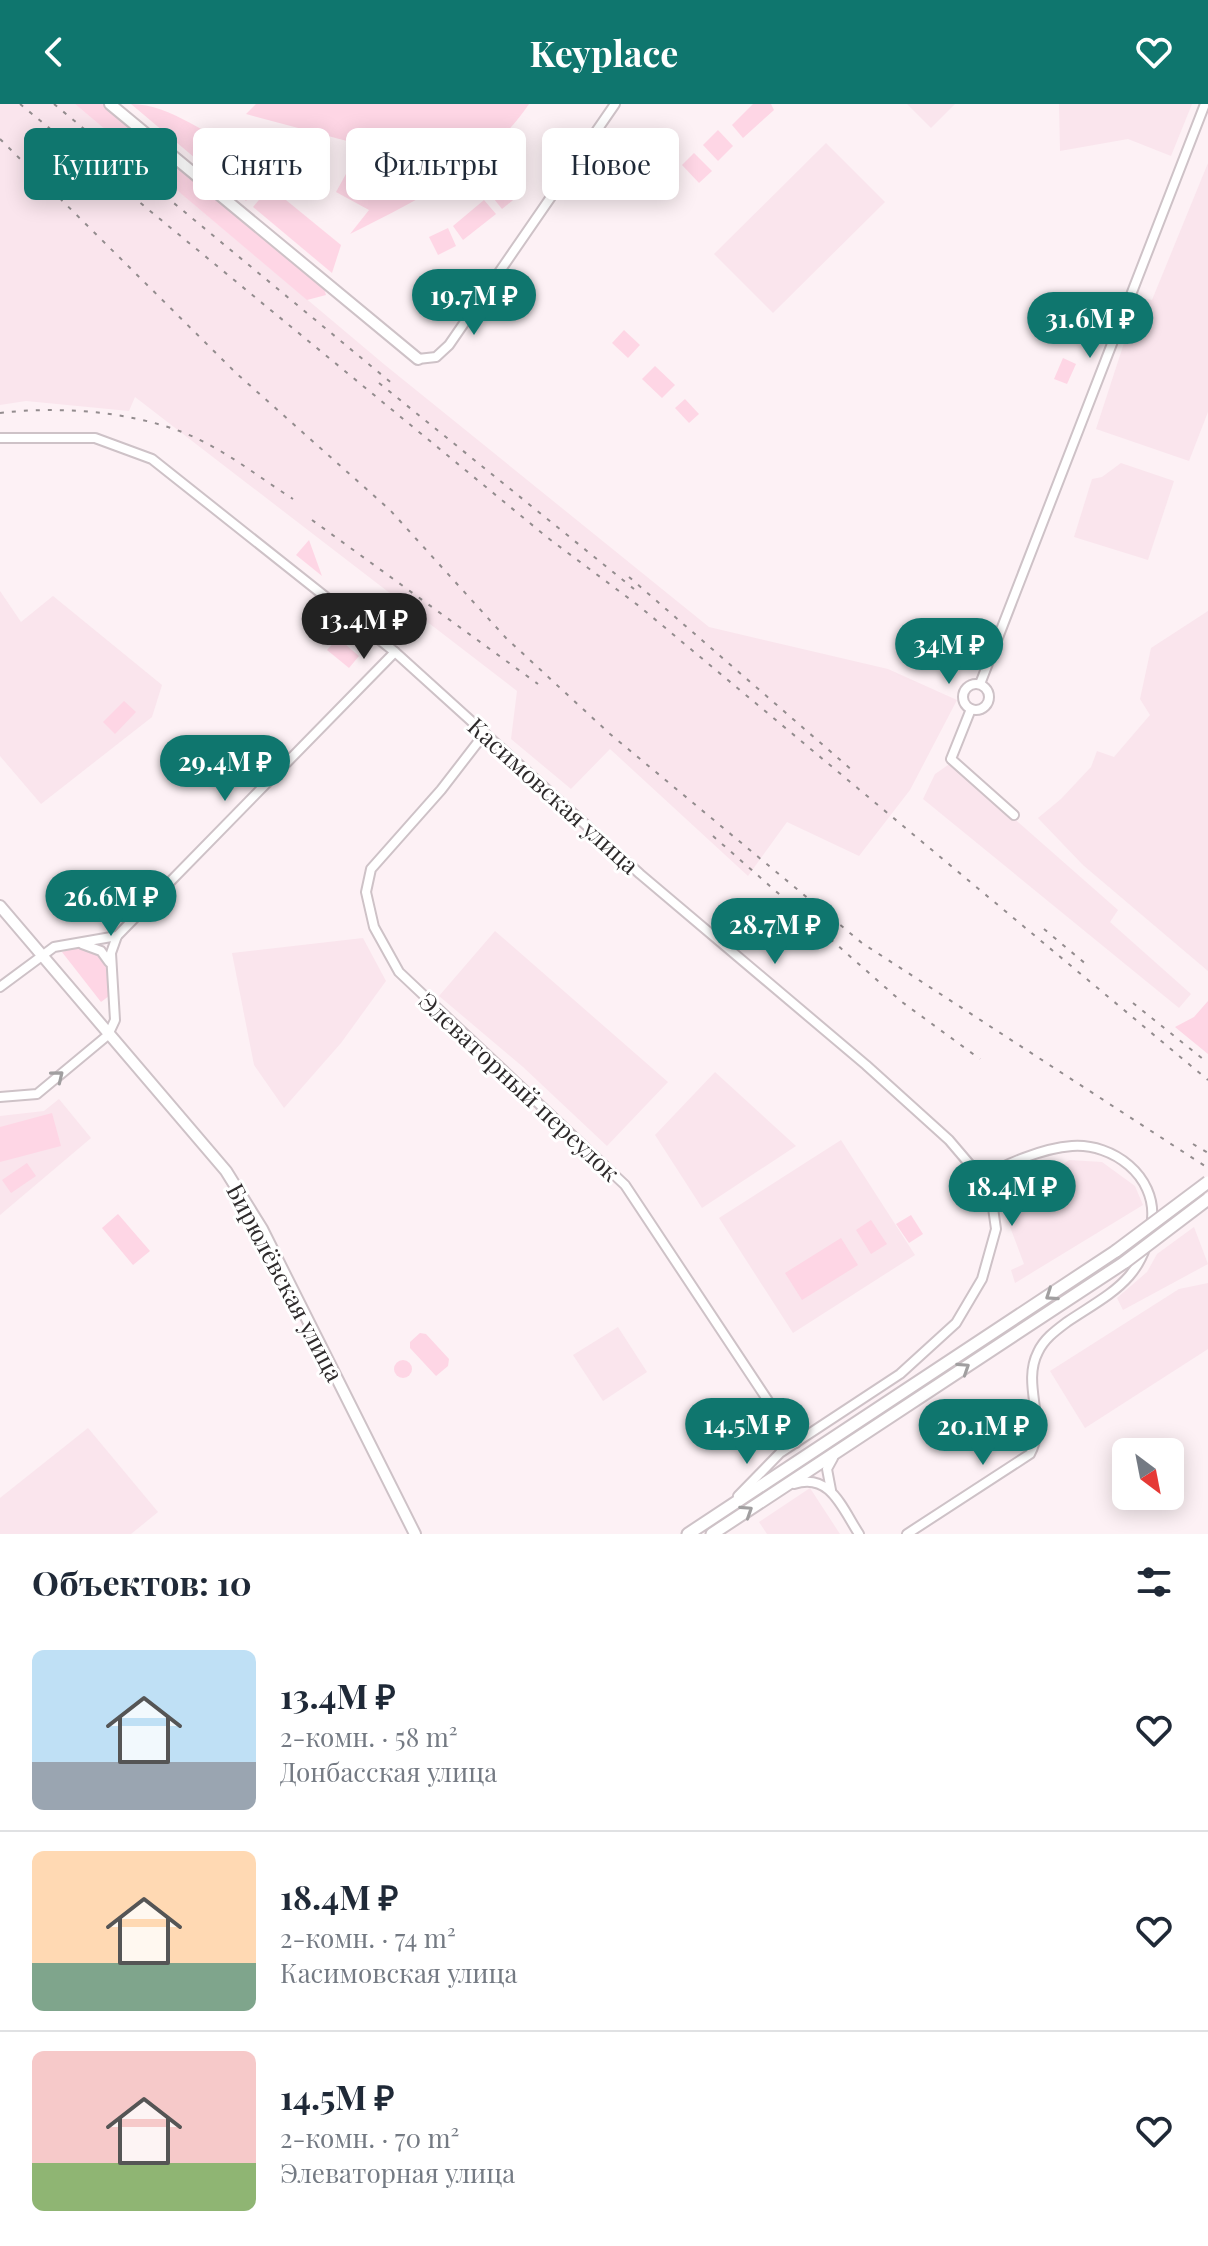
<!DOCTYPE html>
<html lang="ru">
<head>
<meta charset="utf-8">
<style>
	:root { --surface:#fff; --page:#f2f2f3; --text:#1f2937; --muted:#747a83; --line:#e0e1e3; --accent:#0f766e }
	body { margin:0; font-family:"Playfair Display",serif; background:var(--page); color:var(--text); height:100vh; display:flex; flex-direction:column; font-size:30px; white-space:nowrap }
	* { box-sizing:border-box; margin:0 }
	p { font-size:26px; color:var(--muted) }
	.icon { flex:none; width:44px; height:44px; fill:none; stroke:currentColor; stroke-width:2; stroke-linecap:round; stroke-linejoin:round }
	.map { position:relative; height:1430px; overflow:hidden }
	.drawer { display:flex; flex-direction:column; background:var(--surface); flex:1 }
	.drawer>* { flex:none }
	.guide { position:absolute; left:24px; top:24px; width:800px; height:72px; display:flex; gap:16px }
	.needle { width:52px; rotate:148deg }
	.fabs { position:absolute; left:1112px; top:1334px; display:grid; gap:16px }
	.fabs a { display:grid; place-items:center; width:72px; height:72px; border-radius:12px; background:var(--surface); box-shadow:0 4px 20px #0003; font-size:40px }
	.price { position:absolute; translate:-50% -68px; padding:0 18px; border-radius:28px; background:var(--accent); color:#fff; font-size:26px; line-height:52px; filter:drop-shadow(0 2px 4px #0008) }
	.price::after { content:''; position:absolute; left:50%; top:48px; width:24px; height:18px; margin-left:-12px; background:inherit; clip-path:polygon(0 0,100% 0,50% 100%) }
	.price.on { background:#222; color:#fff }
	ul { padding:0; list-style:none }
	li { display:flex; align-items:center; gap:24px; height:200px; padding:0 32px }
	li+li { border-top:2px solid var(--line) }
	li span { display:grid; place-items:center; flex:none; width:224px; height:160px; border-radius:12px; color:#555 }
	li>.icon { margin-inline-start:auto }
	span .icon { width:96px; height:96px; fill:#fffc; stroke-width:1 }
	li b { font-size:34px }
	h2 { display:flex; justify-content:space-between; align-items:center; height:96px; padding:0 32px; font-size:34px }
	.pill { padding:0 28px; border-radius:12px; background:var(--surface); box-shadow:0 4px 20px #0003; font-size:28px; line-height:72px }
	.pill.on { background:var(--accent); color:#fff }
	header { display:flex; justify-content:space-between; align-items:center; height:104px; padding:0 32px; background:var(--accent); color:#fff; font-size:36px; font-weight:700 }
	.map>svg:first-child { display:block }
	.built { fill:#fae5ed }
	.green { fill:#fed6e5 }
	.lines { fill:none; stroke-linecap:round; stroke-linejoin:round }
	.minor-casing { stroke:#cec2c7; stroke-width:12 }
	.tertiary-casing { stroke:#cec2c7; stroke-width:14 }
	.secondary-casing { stroke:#cec2c7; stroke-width:15 }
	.minor { stroke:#fff; stroke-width:8 }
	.tertiary { stroke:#fff; stroke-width:10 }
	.secondary { stroke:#fff; stroke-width:11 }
	.rail { stroke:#938c8e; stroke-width:2; stroke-dasharray:4 8; stroke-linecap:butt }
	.secondary-bridge-casing { stroke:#cec2c7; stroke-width:15; stroke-linecap:butt }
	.secondary-bridge { stroke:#fff; stroke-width:11 }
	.oneway { stroke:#a19fa0 }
	.labels { text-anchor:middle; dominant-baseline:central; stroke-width:6; stroke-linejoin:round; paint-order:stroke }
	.street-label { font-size:24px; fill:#2e2a2b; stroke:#fff }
</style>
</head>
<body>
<header><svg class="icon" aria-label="back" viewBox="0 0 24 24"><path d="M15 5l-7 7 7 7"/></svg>Keyplace<svg class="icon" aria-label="heart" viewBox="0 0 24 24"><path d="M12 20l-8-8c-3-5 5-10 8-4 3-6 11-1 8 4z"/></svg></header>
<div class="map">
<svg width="1208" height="1430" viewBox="0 0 1208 1430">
	<rect width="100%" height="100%" fill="#fdf1f5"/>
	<!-- built -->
	<g class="built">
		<path d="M0 0H75L385 261 709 523 888 565 957 596 910 686 859 752 787 718 748 772 610 645 571 685 511 635 517 587 135 293 129 307 26 297 0 301Z"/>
		<path d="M907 0H955L931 24Z"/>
		<path d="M1192 0 1171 52 1128 35 1060 47 1059 0Z"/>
		<path d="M826 39 885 98 773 209 714 150Z"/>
		<path d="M1208 59V308L1189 357 1096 325 1139 193 1152 196Z"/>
		<path d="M1121 359 1174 377 1148 456 1074 433 1092 375 1102 373Z"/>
		<path d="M0 487 21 518 53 492 162 581 152 613 41 700 0 652Z"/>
		<path d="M1208 507V867L1083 761 1038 714 1061 695 1091 663 1097 647 1114 653 1150 611 1140 595 1151 544Z"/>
		<path d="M951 659 1118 806 1110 818 1191 890 1179 904 923 695 935 670Z"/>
		<path d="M495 827 668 978 607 1042 523 963 439 892Z"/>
		<path d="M363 834 386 877 341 939 284 1004 254 961 232 849Z"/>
		<path d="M715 968 796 1042 702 1104 655 1031Z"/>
		<path d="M59 995 91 1034 0 1111V1012L44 1007Z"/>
		<path d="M841 1036 915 1151 793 1229 719 1114Z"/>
		<path d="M1069 1056 1102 1058 1135 1082 1143 1101 1015 1179 1011 1166 1024 1160 1004 1107Z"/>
		<path d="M1194 1123 1208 1160 1123 1206 1117 1194 1147 1168 1157 1150Z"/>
		<path d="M1208 1179V1245L1085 1324 1050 1267 1179 1185Z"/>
		<path d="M618 1223 647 1268 603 1297 573 1251Z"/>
		<path d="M88 1324 158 1408 131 1430H0V1394Z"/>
		<path d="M810 1384 840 1430H767L759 1418Z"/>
	</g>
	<!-- green -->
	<g class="green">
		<path d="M75 0H105L323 181 326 191 307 196Z"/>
		<path d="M131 0C173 0 205 34 246 44L234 59 261 81 246 97Z"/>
		<path d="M256 0H529C486 63 416 97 350 130L369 106 336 88 362 41 246 10Z"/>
		<path d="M753 0H771L774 6 743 34 732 21Z"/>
		<path d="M718 26 733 42 718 57 703 41Z"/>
		<path d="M694 49 712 67 699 79 682 61Z"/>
		<path d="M506 77 518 92 502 105 490 90Z"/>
		<path d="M270 83 341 141 332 169 253 103Z"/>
		<path d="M484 96 496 110 463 136 453 122Z"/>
		<path d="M448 124 456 142 438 151 429 133Z"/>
		<path d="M1066 211 1090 221 1084 235 1060 225Z"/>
		<path d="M624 226 640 241 628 254 612 239Z"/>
		<path d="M1063 254 1076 260 1067 280 1054 275Z"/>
		<path d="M655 262 675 281 662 294 642 275Z"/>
		<path d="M685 295 699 310 689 319 675 304Z"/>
		<path d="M309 436 322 472 296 451Z"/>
		<path d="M338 534 359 552 349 564 327 546Z"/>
		<path d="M124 597 136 608 115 630 103 618Z"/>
		<path d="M80 843 95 846 108 860 109 892 101 898 62 848Z"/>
		<path d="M1208 897V950L1175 923 1194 913Z"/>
		<path d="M52 1009 61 1042 0 1058V1023Z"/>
		<path d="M27 1059 36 1072 11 1089 2 1076Z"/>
		<path d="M118 1110 150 1147 133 1161 102 1124Z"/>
		<path d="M911 1111 923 1130 909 1139 896 1120Z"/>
		<path d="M871 1116 887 1140 871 1150 856 1126Z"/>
		<path d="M841 1134 858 1161 802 1196 785 1169Z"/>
		<path d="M420 1229 426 1230 449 1255 448 1262 436 1272 410 1244V1238Z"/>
		<circle cx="403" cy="1265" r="9"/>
	</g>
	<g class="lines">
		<defs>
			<g id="minor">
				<path d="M418 255 436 253 449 241 615 0"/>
				<path d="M0 334H95L152 355 395 548 640 770 866 961 949 1036 972 1063 993 1104 996 1125 982 1175 956 1219 900 1270 780 1349 738 1392"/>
				<circle cx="976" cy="593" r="13"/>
				<path d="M980 580 1205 0"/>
				<path d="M971 605 951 655 1014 711"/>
				<path d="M485 629 441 686 371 765 366 788 374 823 399 868 625 1081 796 1339"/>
				<path d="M82 840 101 847 109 858"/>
				<path d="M0 883 54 843 117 832"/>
				<path d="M0 993 37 990 108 931 115 916 111 849 117 832 395 548"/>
				<path d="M794 1380C830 1368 842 1404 859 1430"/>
				<path d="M831 1386 827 1365 833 1354"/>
				<path d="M907 1430 1030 1350C1048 1318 1021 1281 1038 1248 1044 1235 1055 1227 1067 1218 1112 1188 1145 1175 1152 1115 1156 1072 1113 1039 1072 1042 1043 1044 1005 1060 980 1075"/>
			</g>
			<g id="tertiary">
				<path d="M110 0 418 255"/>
				<path d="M0 802 226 1067 262 1125 415 1430"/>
			</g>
			<g id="secondary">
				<path d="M688 1430 1116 1147"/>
				<path d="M712 1430 1125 1158"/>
			</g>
		</defs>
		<!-- minor casing -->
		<use href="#minor" class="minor-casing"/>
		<!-- tertiary casing -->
		<use href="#tertiary" class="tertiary-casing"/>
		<!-- secondary casing -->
		<use href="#secondary" class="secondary-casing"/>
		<!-- minor -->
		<use href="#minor" class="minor"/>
		<!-- tertiary -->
		<use href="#tertiary" class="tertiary"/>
		<!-- secondary -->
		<use href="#secondary" class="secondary"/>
		<!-- rail -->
		<g class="rail">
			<path d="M20 0 548 434 639 502 1208 976"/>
			<path d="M54 0 394 281"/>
			<path d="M0 35 236 269 390 406 506 534 610 630 862 839 1208 1064"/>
			<path d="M379 279 634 485"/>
			<path d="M0 309C57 302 128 307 182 328 223 344 257 372 293 395"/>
			<path d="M312 416 538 580"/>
			<path d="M629 473 853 667"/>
			<path d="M713 732 902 898 980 955"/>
			<path d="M1044 825 1087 861"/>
			<path d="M1133 899 1208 959"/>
			<path d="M1193 1040 1208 1049"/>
		</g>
		<defs>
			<g id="secondary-bridge">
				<path d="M1116 1147 1208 1078"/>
				<path d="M1125 1158 1208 1095"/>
			</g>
		</defs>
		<!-- secondary-bridge casing -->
		<use href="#secondary-bridge" class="secondary-bridge-casing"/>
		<!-- secondary-bridge -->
		<use href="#secondary-bridge" class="secondary-bridge"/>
	</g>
	<!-- one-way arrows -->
	<defs><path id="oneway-chevron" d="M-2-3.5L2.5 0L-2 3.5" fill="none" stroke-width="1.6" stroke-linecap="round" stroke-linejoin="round" transform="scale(2)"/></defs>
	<g class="oneway">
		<use href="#oneway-chevron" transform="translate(58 972) rotate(-39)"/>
		<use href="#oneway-chevron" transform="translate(1051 1191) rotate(146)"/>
		<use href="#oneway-chevron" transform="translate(964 1264) rotate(-33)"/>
		<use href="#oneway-chevron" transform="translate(747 1407) rotate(-33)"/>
	</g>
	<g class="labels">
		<!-- street labels -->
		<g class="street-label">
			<text transform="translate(554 691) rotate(42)">Касимовская улица</text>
			<text transform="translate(520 982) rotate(43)">Элеваторный переулок</text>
			<text transform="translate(286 1178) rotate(62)">Бирюлёвская улица</text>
		</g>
	</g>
</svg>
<div class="fabs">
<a><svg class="needle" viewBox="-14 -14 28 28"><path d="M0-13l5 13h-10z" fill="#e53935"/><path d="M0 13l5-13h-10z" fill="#747a83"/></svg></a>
</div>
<b class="price" style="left:474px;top:233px">19.7M ₽</b>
<b class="price" style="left:1090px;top:256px">31.6M ₽</b>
<b class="price on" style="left:364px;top:557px">13.4M ₽</b>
<b class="price" style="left:949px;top:582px">34M ₽</b>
<b class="price" style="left:225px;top:699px">29.4M ₽</b>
<b class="price" style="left:111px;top:834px">26.6M ₽</b>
<b class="price" style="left:775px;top:862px">28.7M ₽</b>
<b class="price" style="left:1012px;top:1124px">18.4M ₽</b>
<b class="price" style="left:747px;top:1362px">14.5M ₽</b>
<b class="price" style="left:983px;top:1363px">20.1M ₽</b>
<div class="guide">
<a class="pill on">Купить</a>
<a class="pill">Снять</a>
<a class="pill">Фильтры</a>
<a class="pill">Новое</a>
</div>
</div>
<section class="drawer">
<h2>Объектов: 10<svg class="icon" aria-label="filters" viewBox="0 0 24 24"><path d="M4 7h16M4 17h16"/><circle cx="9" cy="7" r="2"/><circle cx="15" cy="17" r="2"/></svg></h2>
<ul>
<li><span style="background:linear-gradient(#bfe0f5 70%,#9aa5b1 0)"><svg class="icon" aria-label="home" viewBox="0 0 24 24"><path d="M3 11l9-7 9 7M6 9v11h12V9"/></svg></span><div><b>13.4M ₽</b><p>2-комн. · 58 m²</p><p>Донбасская улица</p></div><svg class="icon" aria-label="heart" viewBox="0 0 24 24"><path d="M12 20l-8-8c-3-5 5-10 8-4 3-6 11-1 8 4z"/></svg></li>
<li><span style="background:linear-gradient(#ffd9b3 70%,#7fa58c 0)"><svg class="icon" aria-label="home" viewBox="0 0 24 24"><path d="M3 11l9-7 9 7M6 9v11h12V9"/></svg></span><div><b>18.4M ₽</b><p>2-комн. · 74 m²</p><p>Касимовская улица</p></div><svg class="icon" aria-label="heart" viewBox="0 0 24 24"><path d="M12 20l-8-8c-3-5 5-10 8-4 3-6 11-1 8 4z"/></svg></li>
<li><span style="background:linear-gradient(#f6c9c9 70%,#8fb573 0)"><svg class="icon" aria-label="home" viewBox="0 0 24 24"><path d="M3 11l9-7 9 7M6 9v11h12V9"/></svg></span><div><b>14.5M ₽</b><p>2-комн. · 70 m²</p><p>Элеваторная улица</p></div><svg class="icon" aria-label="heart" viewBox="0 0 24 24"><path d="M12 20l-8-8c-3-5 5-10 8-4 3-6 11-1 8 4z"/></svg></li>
</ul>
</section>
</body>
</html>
